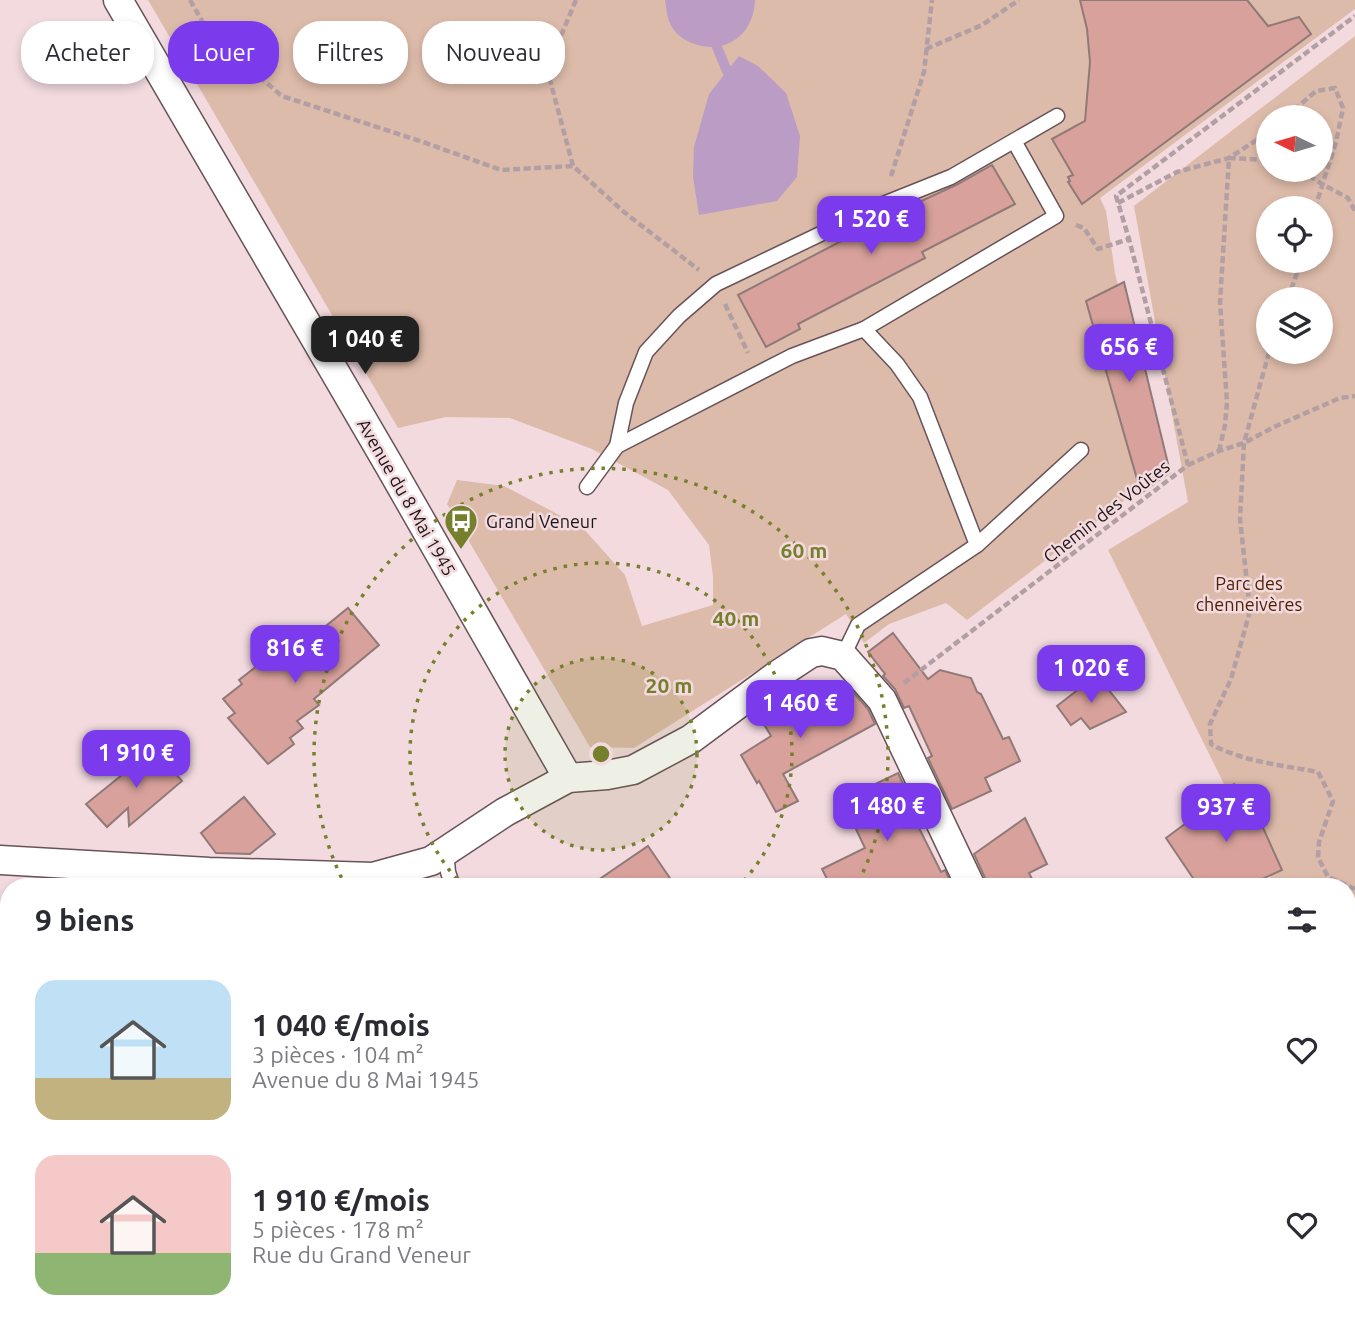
<!DOCTYPE html>
<html lang="fr">
<head>
<meta charset="utf-8">
<style>
	:root { --surface:#fff; --page:#f2f2f3; --text:#2b2b33; --muted:#7c7c81; --accent:#7c3aed }
	body { margin:0; font-family:Ubuntu,sans-serif; background:var(--page); color:var(--text); height:100vh; display:flex; flex-direction:column; font-size:26px; white-space:nowrap }
	* { box-sizing:border-box; margin:0 }
	p { font-size:23px; color:var(--muted) }
	.icon { flex:none; width:38px; height:38px; fill:none; stroke:currentColor; stroke-width:2; stroke-linecap:round; stroke-linejoin:round }
	.map { position:relative; flex:1; overflow:hidden }
	.panel { position:absolute; left:0px; top:878px; width:1356px; height:450px; display:flex; flex-direction:column; background:var(--surface); border-radius:28px 28px 0 0; box-shadow:0 4px 10px #0003 }
	.panel>* { flex:none }
	.banner { position:absolute; left:21px; top:21px; width:700px; height:63px; display:flex; gap:14px }
	.needle { width:46px; rotate:275deg }
	.buttons { position:absolute; left:1256px; top:105px; display:grid; gap:14px }
	.buttons a { display:grid; place-items:center; width:77px; height:77px; border-radius:50%; background:var(--surface); box-shadow:0 4px 10px #0003; font-size:35px }
	.price { position:absolute; translate:-50% -60px; padding:0 16px; border-radius:14px; background:var(--accent); color:#fff; font-size:23px; line-height:46px; filter:drop-shadow(0 2px 4px #0008) }
	.price::after { content:''; position:absolute; left:50%; top:42px; width:21px; height:16px; margin-left:-10px; background:inherit; clip-path:polygon(0 0,100% 0,50% 100%) }
	.price.on { background:#222; color:#fff }
	ul { padding:0; list-style:none }
	li { display:flex; align-items:center; gap:21px; height:175px; padding:0 35px }
	li span { display:grid; place-items:center; flex:none; width:196px; height:140px; border-radius:21px; color:#555 }
	li>.icon { margin-inline-start:auto }
	span .icon { width:84px; height:84px; fill:#fffc; stroke-width:1 }
	li b { font-size:30px }
	h2 { display:flex; justify-content:space-between; align-items:center; height:84px; padding:0 35px; font-size:30px }
	.tag { padding:0 24px; border-radius:28px; background:var(--surface); box-shadow:0 4px 10px #0003; font-size:24px; line-height:63px }
	.tag.on { background:var(--accent); color:#fff }
	.map>svg:first-child { display:block }
	.green { fill:#dba; fill-rule:evenodd }
	.water { fill:#bb9cc5 }
	.lines { fill:none; stroke-linecap:round; stroke-linejoin:round }
	.stream { stroke:#bb9cc5; stroke-width:10 }
	.building { fill:#d8a19b; stroke:#907a77; stroke-width:2 }
	.lane-casing { stroke:#685358; stroke-width:17 }
	.street-casing { stroke:#685358; stroke-width:31 }
	.primary-casing { stroke:#ac6b95; stroke-width:41 }
	.path { stroke:#b29fa3; stroke-width:4.5; stroke-dasharray:7 3.5; stroke-linecap:butt }
	.lane { stroke:#fff; stroke-width:14 }
	.street { stroke:#fff; stroke-width:28 }
	.primary { stroke:#fbc2e8; stroke-width:38 }
	.ring { fill:none; stroke:#76802c; stroke-width:3.5; stroke-dasharray:3.5 7 }
	.labels { text-anchor:middle; dominant-baseline:central; stroke-width:5; stroke-linejoin:round; paint-order:stroke }
	.street-label { font-size:18px; fill:#1e1517; stroke:#f2dadf }
	.poi-label { font-size:18px; fill:#1e1517; stroke:#f2dadf; text-anchor:start }
	.park-label { font-size:18px; fill:#4e2105; stroke:#f2dadf }
	.centre { fill:#76802c; stroke:#f2dadf; stroke-width:3.5 }
	.ring-label { font-size:21px; text-anchor:middle; font-weight:bold; fill:#76802c; stroke:#f2dadf; stroke-width:5; stroke-linejoin:round; paint-order:stroke }
</style>
</head>
<body>
<div class="map">
<svg width="1355" height="1327" viewBox="0 0 1355 1327">
	<rect width="100%" height="100%" fill="#f2dadf"/>
	<!-- green -->
	<g class="green">
		<path d="M148 0H1355V9L1100 198 1106 211 1115 273 1163 471 967 620 946 603 889 624 864 643 846 614 634 748 590 747 447 504 457 480 504 486 582 527 625 575 642 626 713 605V577L709 545 668 490 592 449 510 418 446 417 398 428Z"/>
		<path d="M1355 36V901H1348V887H1275L1108 550 1188 502 1134 206ZM1269 117H1321V170H1269ZM1269 208H1321V261H1269ZM1269 299H1321V352H1269Z"/>
		<path d="M1348 1315 1355 1321V1327H1244L1240 1320H1348Z"/>
	</g>
	<!-- water -->
	<g class="water">
		<path d="M665 0H755C754 35 725 56 692 43 682 39 673 32 669 21 667 15 666 7 665 0Z"/>
		<path d="M739 56 758 66 786 93 800 136 797 177 777 201 699 215 693 177 694 147 709 94Z"/>
	</g>
	<g class="lines">
		<!-- stream -->
		<path class="stream" d="M717 47 727 71"/>
	</g>
	<!-- building -->
	<g class="building">
		<path d="M1080 0H1247L1268 26 1299 17 1311 34 1082 204 1068 182 1070 181 1068 177 1073 175 1052 139 1085 121 1090 62 1087 29Z"/>
		<path d="M992 165 1015 204 922 252 925 258 798 324 800 329 766 347 738 295 916 202 917 203 956 185Z"/>
		<path d="M1124 282 1170 472 1141 493 1086 301Z"/>
		<path d="M348 608 379 645 314 699 319 705 297 721 303 728 290 738 294 744 268 764 228 718 235 713 223 699 242 684 239 680 262 662 265 665 283 649 289 656Z"/>
		<path d="M893 633 928 679 940 670 971 678 977 692 981 694 1003 739 1009 737 1020 761 985 778 991 791 952 809 928 758 932 756 909 706 904 708 895 689 883 676 885 674 868 652Z"/>
		<path d="M1097 675 1126 712 1090 729 1081 718 1071 725 1057 706Z"/>
		<path d="M790 688 807 721 854 693 868 709 875 724 783 774 798 801 776 812 759 781 757 783 741 755 771 736 756 711Z"/>
		<path d="M154 749 182 781 129 826 128 808 107 827 86 804Z"/>
		<path d="M898 773 922 824 918 826 941 872 945 870 953 887H831L822 869 865 848 842 800Z"/>
		<path d="M1234 784 1238 793 1246 790 1282 870 1244 887H1199L1166 838 1197 815 1195 813Z"/>
		<path d="M244 797 275 834 250 854 216 853 201 833Z"/>
		<path d="M1025 818 1047 864 1029 873 1036 887H987L986 880 974 854Z"/>
		<path d="M648 846 676 887H588Z"/>
	</g>
	<g class="lines">
		<defs>
			<g id="lane">
				<path d="M864 329 1056 216 1014 141"/>
				<path d="M617 446 626 403 646 352 679 316 716 284 881 205 951 177 1057 116"/>
				<path d="M587 487 617 446 792 356 864 329 897 364 920 397 977 545 858 625 843 656"/>
				<path d="M977 545 1081 450"/>
				<path d="M446 851 448 872 453 887"/>
			</g>
			<g id="street">
				<path d="M118 0 389 465 568 778"/>
				<path d="M0 860 209 872 373 877 431 861 505 812 568 778 607 775 633 770 691 739 776 676 811 653 822 651 843 656 882 700 971 887"/>
				<path d="M1212 1320 1216 1327"/>
			</g>
			<g id="primary">
				<path d="M1348 1283 1355 1288"/>
				<path d="M886 1327 891 1320"/>
			</g>
		</defs>
		<!-- lane casing -->
		<use href="#lane" class="lane-casing"/>
		<!-- street casing -->
		<use href="#street" class="street-casing"/>
		<!-- primary casing -->
		<use href="#primary" class="primary-casing"/>
		<!-- path -->
		<g class="path">
			<path d="M190 0 210 35 282 96 423 142 501 170 573 166"/>
			<path d="M576 0 547 69 573 166 624 212 699 270"/>
			<path d="M926 49 982 25 1019 0"/>
			<path d="M1286 117 1316 91 1335 88 1343 108 1336 142 1315 208"/>
			<path d="M1300 170 1322 184 1348 198 1355 211"/>
			<path d="M891 176 924 72 932 0"/>
			<path d="M1118 203 1177 172 1229 158 1269 132"/>
			<path d="M1076 225 1084 228 1098 249 1129 239"/>
			<path d="M1288 299 1301 261"/>
			<path d="M725 304 748 353"/>
			<path d="M1269 352 1244 443 1240 519 1250 611 1231 679 1210 724 1211 744C1243 762 1282 765 1318 772L1333 801 1319 842 1318 857 1328 877 1355 889"/>
			<path d="M1219 451 1225 425 1227 402 1220 302 1229 158 1269 160"/>
			<path d="M1188 465 1219 451 1244 443 1276 426 1340 398 1355 396"/>
			<path d="M904 683 1188 465 1129 239 1116 196 1355 16"/>
		</g>
		<!-- lane -->
		<use href="#lane" class="lane"/>
		<!-- street -->
		<use href="#street" class="street"/>
		<!-- primary -->
		<use href="#primary" class="primary"/>
	</g>
	<!-- distance rings -->
	<circle cx="601" cy="754" r="96" fill="#76802c" fill-opacity=".12"/>
	<g class="ring">
		<circle cx="601" cy="754" r="96"/>
		<path d="M464 887A191 191 0 1 1 738 887"/>
		<path d="M346 887A287 287 0 1 1 856 887"/>
	</g>
	<!-- icons -->
	<defs>
		<symbol id="bus-pin" viewBox="-11 -11 22 30"><path d="M0 17L-7.5 6A9.5 9.5 0 1 1 7.5 6Z" fill="#76802c" stroke="#f2dadf"/><path d="M-5-6H5V4H4V6H2V4H-2V6H-4V4H-5ZM-3.5-4V0h7V-4ZM-3.5 1.2v1.5H-2V1.2ZM2 1.2v1.5H3.5V1.2Z" fill="#fff"/></symbol>
	</defs>
	<g fill-rule="evenodd">
		<use href="#bus-pin" x="442" y="502" width="38" height="52"/>
	</g>
	<g class="labels">
		<!-- street labels -->
		<g class="street-label">
			<text transform="translate(407 497) rotate(60)">Avenue du 8 Mai 1945</text>
			<text transform="translate(1106 511) rotate(-38)">Chemin des Voûtes</text>
		</g>
		<!-- poi labels -->
		<g class="poi-label">
			<text x="486" y="521">Grand Veneur</text>
		</g>
		<!-- park labels -->
		<g class="park-label">
			<text x="1249" y="583">Parc des<tspan x="1249" dy="21">chenneivères</tspan></text>
		</g>
	</g>
	<circle cx="601" cy="754" r="10" class="centre"/>
	<g class="ring-label">
		<text x="804" y="558">60 m</text>
		<text x="736" y="626">40 m</text>
		<text x="669" y="693">20 m</text>
	</g>
</svg>
<div class="buttons">
<a><svg class="needle" viewBox="-14 -14 28 28"><path d="M0-13l5 13h-10z" fill="#e53935"/><path d="M0 13l5-13h-10z" fill="#7c7c81"/></svg></a>
<a><svg class="icon" aria-label="locate" viewBox="0 0 24 24"><circle cx="12" cy="12" r="6"/><path d="M12 2v4M12 18v4M2 12h4M18 12h4"/></svg></a>
<a><svg class="icon" aria-label="layers" viewBox="0 0 24 24"><path d="M12 4l9 5-9 5-9-5zM3 14l9 5 9-5"/></svg></a>
</div>
<b class="price" style="left:871px;top:256px">1 520 €</b>
<b class="price on" style="left:365px;top:376px">1 040 €</b>
<b class="price" style="left:1129px;top:384px">656 €</b>
<b class="price" style="left:295px;top:685px">816 €</b>
<b class="price" style="left:1091px;top:705px">1 020 €</b>
<b class="price" style="left:800px;top:740px">1 460 €</b>
<b class="price" style="left:136px;top:790px">1 910 €</b>
<b class="price" style="left:887px;top:843px">1 480 €</b>
<b class="price" style="left:1226px;top:844px">937 €</b>
<div class="banner">
<a class="tag">Acheter</a>
<a class="tag on">Louer</a>
<a class="tag">Filtres</a>
<a class="tag">Nouveau</a>
</div>
<section class="panel">
<h2>9 biens<svg class="icon" aria-label="filters" viewBox="0 0 24 24"><path d="M4 7h16M4 17h16"/><circle cx="9" cy="7" r="2"/><circle cx="15" cy="17" r="2"/></svg></h2>
<ul>
<li><span style="background:linear-gradient(#bfe0f5 70%,#c2b280 0)"><svg class="icon" aria-label="home" viewBox="0 0 24 24"><path d="M3 11l9-7 9 7M6 9v11h12V9"/></svg></span><div><b>1 040 €/mois</b><p>3 pièces · 104 m²</p><p>Avenue du 8 Mai 1945</p></div><svg class="icon" aria-label="heart" viewBox="0 0 24 24"><path d="M12 20l-8-8c-3-5 5-10 8-4 3-6 11-1 8 4z"/></svg></li>
<li><span style="background:linear-gradient(#f6c9c9 70%,#8fb573 0)"><svg class="icon" aria-label="home" viewBox="0 0 24 24"><path d="M3 11l9-7 9 7M6 9v11h12V9"/></svg></span><div><b>1 910 €/mois</b><p>5 pièces · 178 m²</p><p>Rue du Grand Veneur</p></div><svg class="icon" aria-label="heart" viewBox="0 0 24 24"><path d="M12 20l-8-8c-3-5 5-10 8-4 3-6 11-1 8 4z"/></svg></li>
</ul>
</section>
</div>
</body>
</html>
